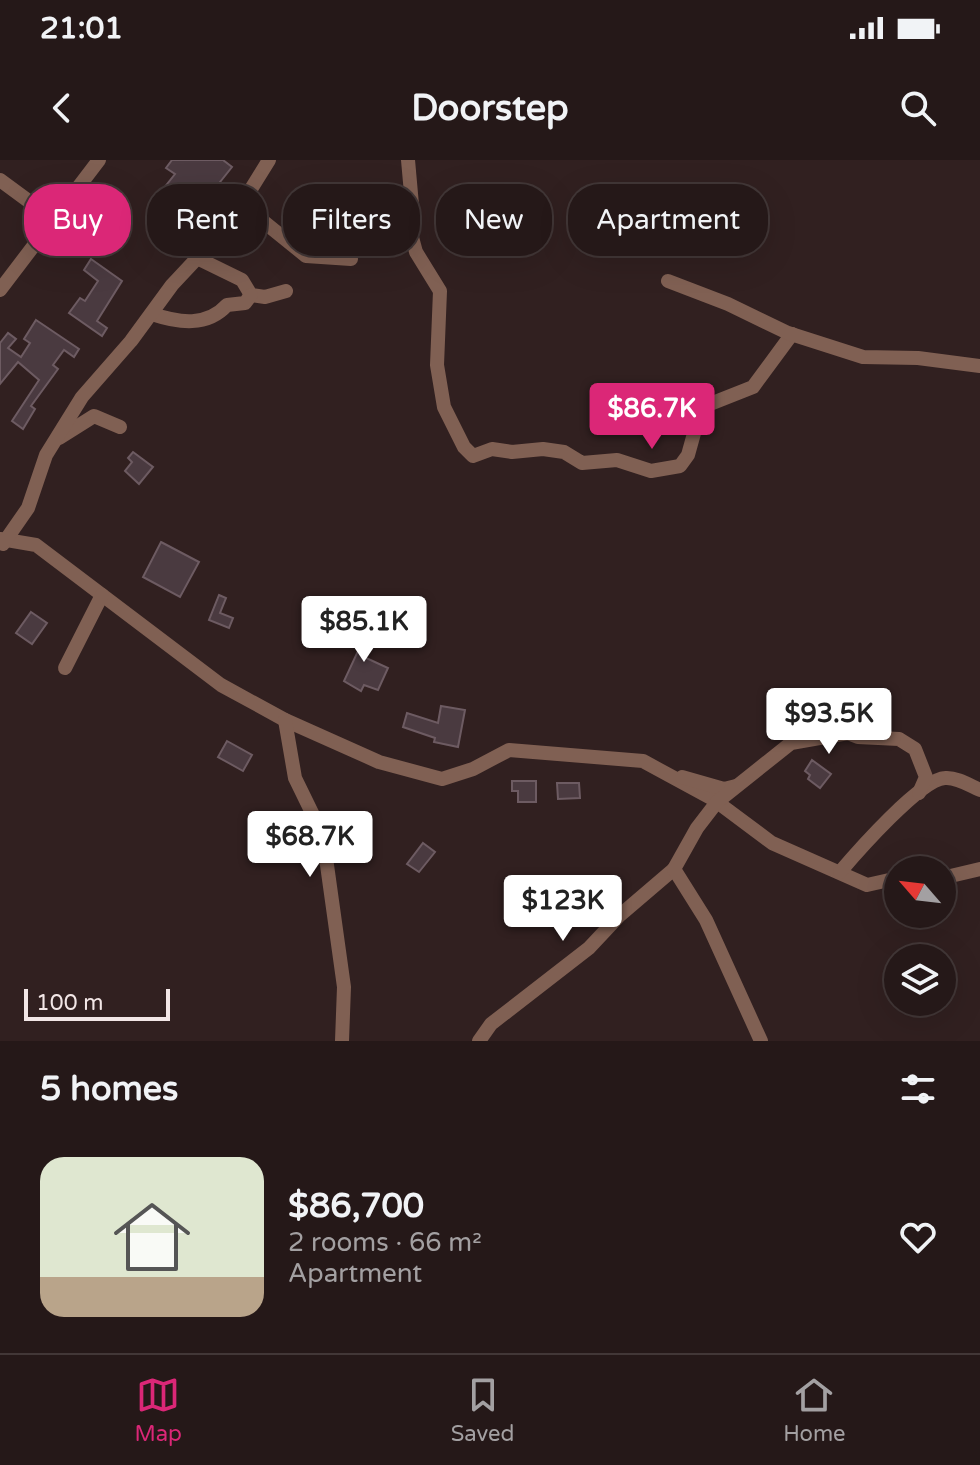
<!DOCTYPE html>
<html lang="en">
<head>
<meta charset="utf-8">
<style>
	:root { --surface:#251818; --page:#312525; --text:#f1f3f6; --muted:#a3a0a2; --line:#423737; --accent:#db2777 }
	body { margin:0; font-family:"Varela Round",sans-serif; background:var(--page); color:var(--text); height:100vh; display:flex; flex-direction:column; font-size:30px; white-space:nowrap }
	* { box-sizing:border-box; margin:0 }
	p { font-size:26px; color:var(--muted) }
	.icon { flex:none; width:44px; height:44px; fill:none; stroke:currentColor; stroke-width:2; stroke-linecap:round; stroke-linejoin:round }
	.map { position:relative; height:881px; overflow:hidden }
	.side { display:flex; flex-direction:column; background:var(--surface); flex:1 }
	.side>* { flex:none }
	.guide { position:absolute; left:24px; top:24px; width:932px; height:72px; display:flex; gap:16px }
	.needle { width:52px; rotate:298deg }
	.controls { position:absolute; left:884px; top:696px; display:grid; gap:16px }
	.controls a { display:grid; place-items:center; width:72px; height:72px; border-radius:50%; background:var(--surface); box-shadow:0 8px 32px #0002,0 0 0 2px var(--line); font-size:40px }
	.scale { position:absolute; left:24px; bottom:20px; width:146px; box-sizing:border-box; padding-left:8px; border:4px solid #f2e6e6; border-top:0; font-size:22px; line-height:28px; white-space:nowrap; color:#f2e6e6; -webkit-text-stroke:6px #312020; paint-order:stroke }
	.price { position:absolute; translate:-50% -68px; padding:0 18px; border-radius:8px; background:#fff; color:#222; font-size:26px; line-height:52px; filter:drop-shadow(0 2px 4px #0008) }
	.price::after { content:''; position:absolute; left:50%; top:48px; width:24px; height:18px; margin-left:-12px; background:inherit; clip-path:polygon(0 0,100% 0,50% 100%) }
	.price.active { background:var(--accent); color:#fff }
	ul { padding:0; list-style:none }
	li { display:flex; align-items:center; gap:24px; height:200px; padding:0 40px }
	li span { display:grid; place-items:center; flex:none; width:224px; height:160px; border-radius:24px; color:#555 }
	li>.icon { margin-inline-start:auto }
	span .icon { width:96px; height:96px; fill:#fffc; stroke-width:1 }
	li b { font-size:34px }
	h2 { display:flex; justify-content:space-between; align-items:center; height:96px; padding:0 40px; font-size:34px }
	.pill { padding:0 28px; border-radius:32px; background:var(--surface); box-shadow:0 8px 32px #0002,0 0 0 2px var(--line); font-size:28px; line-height:72px }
	.pill.active { background:var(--accent); color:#fff }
	.status { display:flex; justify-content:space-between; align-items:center; height:56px; padding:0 40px; background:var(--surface); direction:ltr }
	.status svg { height:22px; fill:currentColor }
	header { display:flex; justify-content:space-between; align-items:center; height:104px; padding:0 40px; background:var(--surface); font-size:36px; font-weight:800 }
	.tabs { display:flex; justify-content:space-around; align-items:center; height:112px; border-top:2px solid var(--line); background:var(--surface); font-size:22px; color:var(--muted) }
	.tabs a { display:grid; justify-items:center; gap:4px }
	.tabs .active { color:var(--accent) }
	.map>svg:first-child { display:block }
	.building { fill:#4a3a40; stroke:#6d5b62; stroke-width:2 }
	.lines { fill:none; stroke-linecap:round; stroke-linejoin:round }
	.minor { stroke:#806053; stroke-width:14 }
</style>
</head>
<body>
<div class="status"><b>21:01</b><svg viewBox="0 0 49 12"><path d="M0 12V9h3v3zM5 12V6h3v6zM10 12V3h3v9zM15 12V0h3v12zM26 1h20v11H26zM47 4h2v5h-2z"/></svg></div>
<header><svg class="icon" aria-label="back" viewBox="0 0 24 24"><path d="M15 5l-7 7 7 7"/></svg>Doorstep<svg class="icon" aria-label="search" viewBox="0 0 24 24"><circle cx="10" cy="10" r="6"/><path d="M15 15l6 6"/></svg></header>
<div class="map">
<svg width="980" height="881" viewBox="0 0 980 881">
	<rect width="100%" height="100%" fill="#312020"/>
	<!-- building -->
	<g class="building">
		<path d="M172 0H223L232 7 192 57 160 33 175 14 166 8Z"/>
		<path d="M344 56 356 65 340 88H334L326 83Z"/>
		<path d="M383 62 393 68 377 95 366 89 372 79 369 78 375 67 379 69Z"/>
		<path d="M91 99 122 121 97 161 107 168 102 176 69 153 80 138 85 141 98 121 84 110Z"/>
		<path d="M36 160 79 189 74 197 64 190 53 205 58 209 31 246 35 249 23 269 12 261 39 220 18 202 0 224V183L8 173 16 179 8 188 21 197 30 183 24 179Z"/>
		<path d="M133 292 153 307 139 324 125 311 132 302 128 298Z"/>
		<path d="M161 382 199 402 180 437 143 417Z"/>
		<path d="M219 435 226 438 220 453 233 458 229 468 209 460Z"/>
		<path d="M31 452 47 463 32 484 16 473Z"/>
		<path d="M352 467 376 478 364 497 388 508 378 530 364 525 361 531 344 521 359 489 354 486 357 481 347 475Z"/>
		<path d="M441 546 465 550 458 587 434 582 435 578 403 567 407 553 438 563Z"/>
		<path d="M227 581 252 595 243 611 218 597Z"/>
		<path d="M812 600 831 614 820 628 808 619 810 615 805 611Z"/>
		<path d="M512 621H536V642H518V631H512Z"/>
		<path d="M557 623H579L580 638 558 639Z"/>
		<path d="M423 683 435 692 419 712 407 704Z"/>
	</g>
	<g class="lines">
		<!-- minor -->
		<g class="minor">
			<path d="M408 0 413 56 407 59 416 92 440 131 437 205 444 247 464 287 473 296 492 289 512 292 543 289 564 292 582 303 617 300 651 311 680 306 688 295 698 259 710 244 753 227 792 174"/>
			<path d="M0 20 53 59"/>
			<path d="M246 36 251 49 264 62 306 96 351 99"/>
			<path d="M199 99 242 120 251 135 265 137 286 131"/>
			<path d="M668 121 728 144 788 173 863 197 918 198 980 206"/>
			<path d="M0 130 99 0"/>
			<path d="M152 154C179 163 207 167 227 145L245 143 251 135"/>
			<path d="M59 278 94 256 120 267"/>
			<path d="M0 379 36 385 221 525 285 560 379 602 442 619 473 609 509 590 643 601 713 639 772 683 867 725 898 718"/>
			<path d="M3 384 28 348 46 295 82 237 131 181 172 125 230 63 269 0"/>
			<path d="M65 508 102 435"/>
			<path d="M285 560 295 618 316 661 327 705 344 827 342 881"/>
			<path d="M682 617 724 629 736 626"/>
			<path d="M840 712C857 692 921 619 945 618 957 617 969 625 980 630"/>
			<path d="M942 718 980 709"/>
			<path d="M479 881 491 864 589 788 619 756 674 709"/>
			<path d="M761 881 706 760 674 709 697 668 717 642 791 583 848 573 858 577 899 579 915 589 926 617 919 633"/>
		</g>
	</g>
</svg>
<div class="controls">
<a><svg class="needle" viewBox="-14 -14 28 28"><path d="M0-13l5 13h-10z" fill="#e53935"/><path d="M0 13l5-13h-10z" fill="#a3a0a2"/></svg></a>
<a><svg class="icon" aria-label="layers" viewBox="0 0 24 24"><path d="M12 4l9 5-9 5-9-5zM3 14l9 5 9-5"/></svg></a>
</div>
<div class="scale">100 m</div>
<b class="price active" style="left:652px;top:291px">$86.7K</b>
<b class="price" style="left:364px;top:504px">$85.1K</b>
<b class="price" style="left:829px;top:596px">$93.5K</b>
<b class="price" style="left:310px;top:719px">$68.7K</b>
<b class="price" style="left:563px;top:783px">$123K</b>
<div class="guide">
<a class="pill active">Buy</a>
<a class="pill">Rent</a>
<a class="pill">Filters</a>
<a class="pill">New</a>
<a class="pill">Apartment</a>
</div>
</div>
<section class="side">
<h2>5 homes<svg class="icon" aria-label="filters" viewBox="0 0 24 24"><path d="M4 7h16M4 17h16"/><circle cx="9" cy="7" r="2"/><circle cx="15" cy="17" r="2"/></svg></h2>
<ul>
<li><span style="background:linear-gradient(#dfe7d0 75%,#b9a48a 0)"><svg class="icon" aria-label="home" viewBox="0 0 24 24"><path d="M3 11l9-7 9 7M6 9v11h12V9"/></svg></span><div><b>$86,700</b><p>2 rooms · 66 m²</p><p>Apartment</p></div><svg class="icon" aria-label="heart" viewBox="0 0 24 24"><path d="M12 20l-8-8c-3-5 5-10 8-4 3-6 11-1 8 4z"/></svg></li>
</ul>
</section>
<nav class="tabs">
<a class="active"><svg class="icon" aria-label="map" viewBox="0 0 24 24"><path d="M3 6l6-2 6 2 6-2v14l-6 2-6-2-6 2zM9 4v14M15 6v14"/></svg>Map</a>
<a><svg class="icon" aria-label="saved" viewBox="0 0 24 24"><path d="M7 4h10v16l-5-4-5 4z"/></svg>Saved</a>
<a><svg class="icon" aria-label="home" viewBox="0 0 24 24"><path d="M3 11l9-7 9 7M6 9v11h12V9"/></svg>Home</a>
</nav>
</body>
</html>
